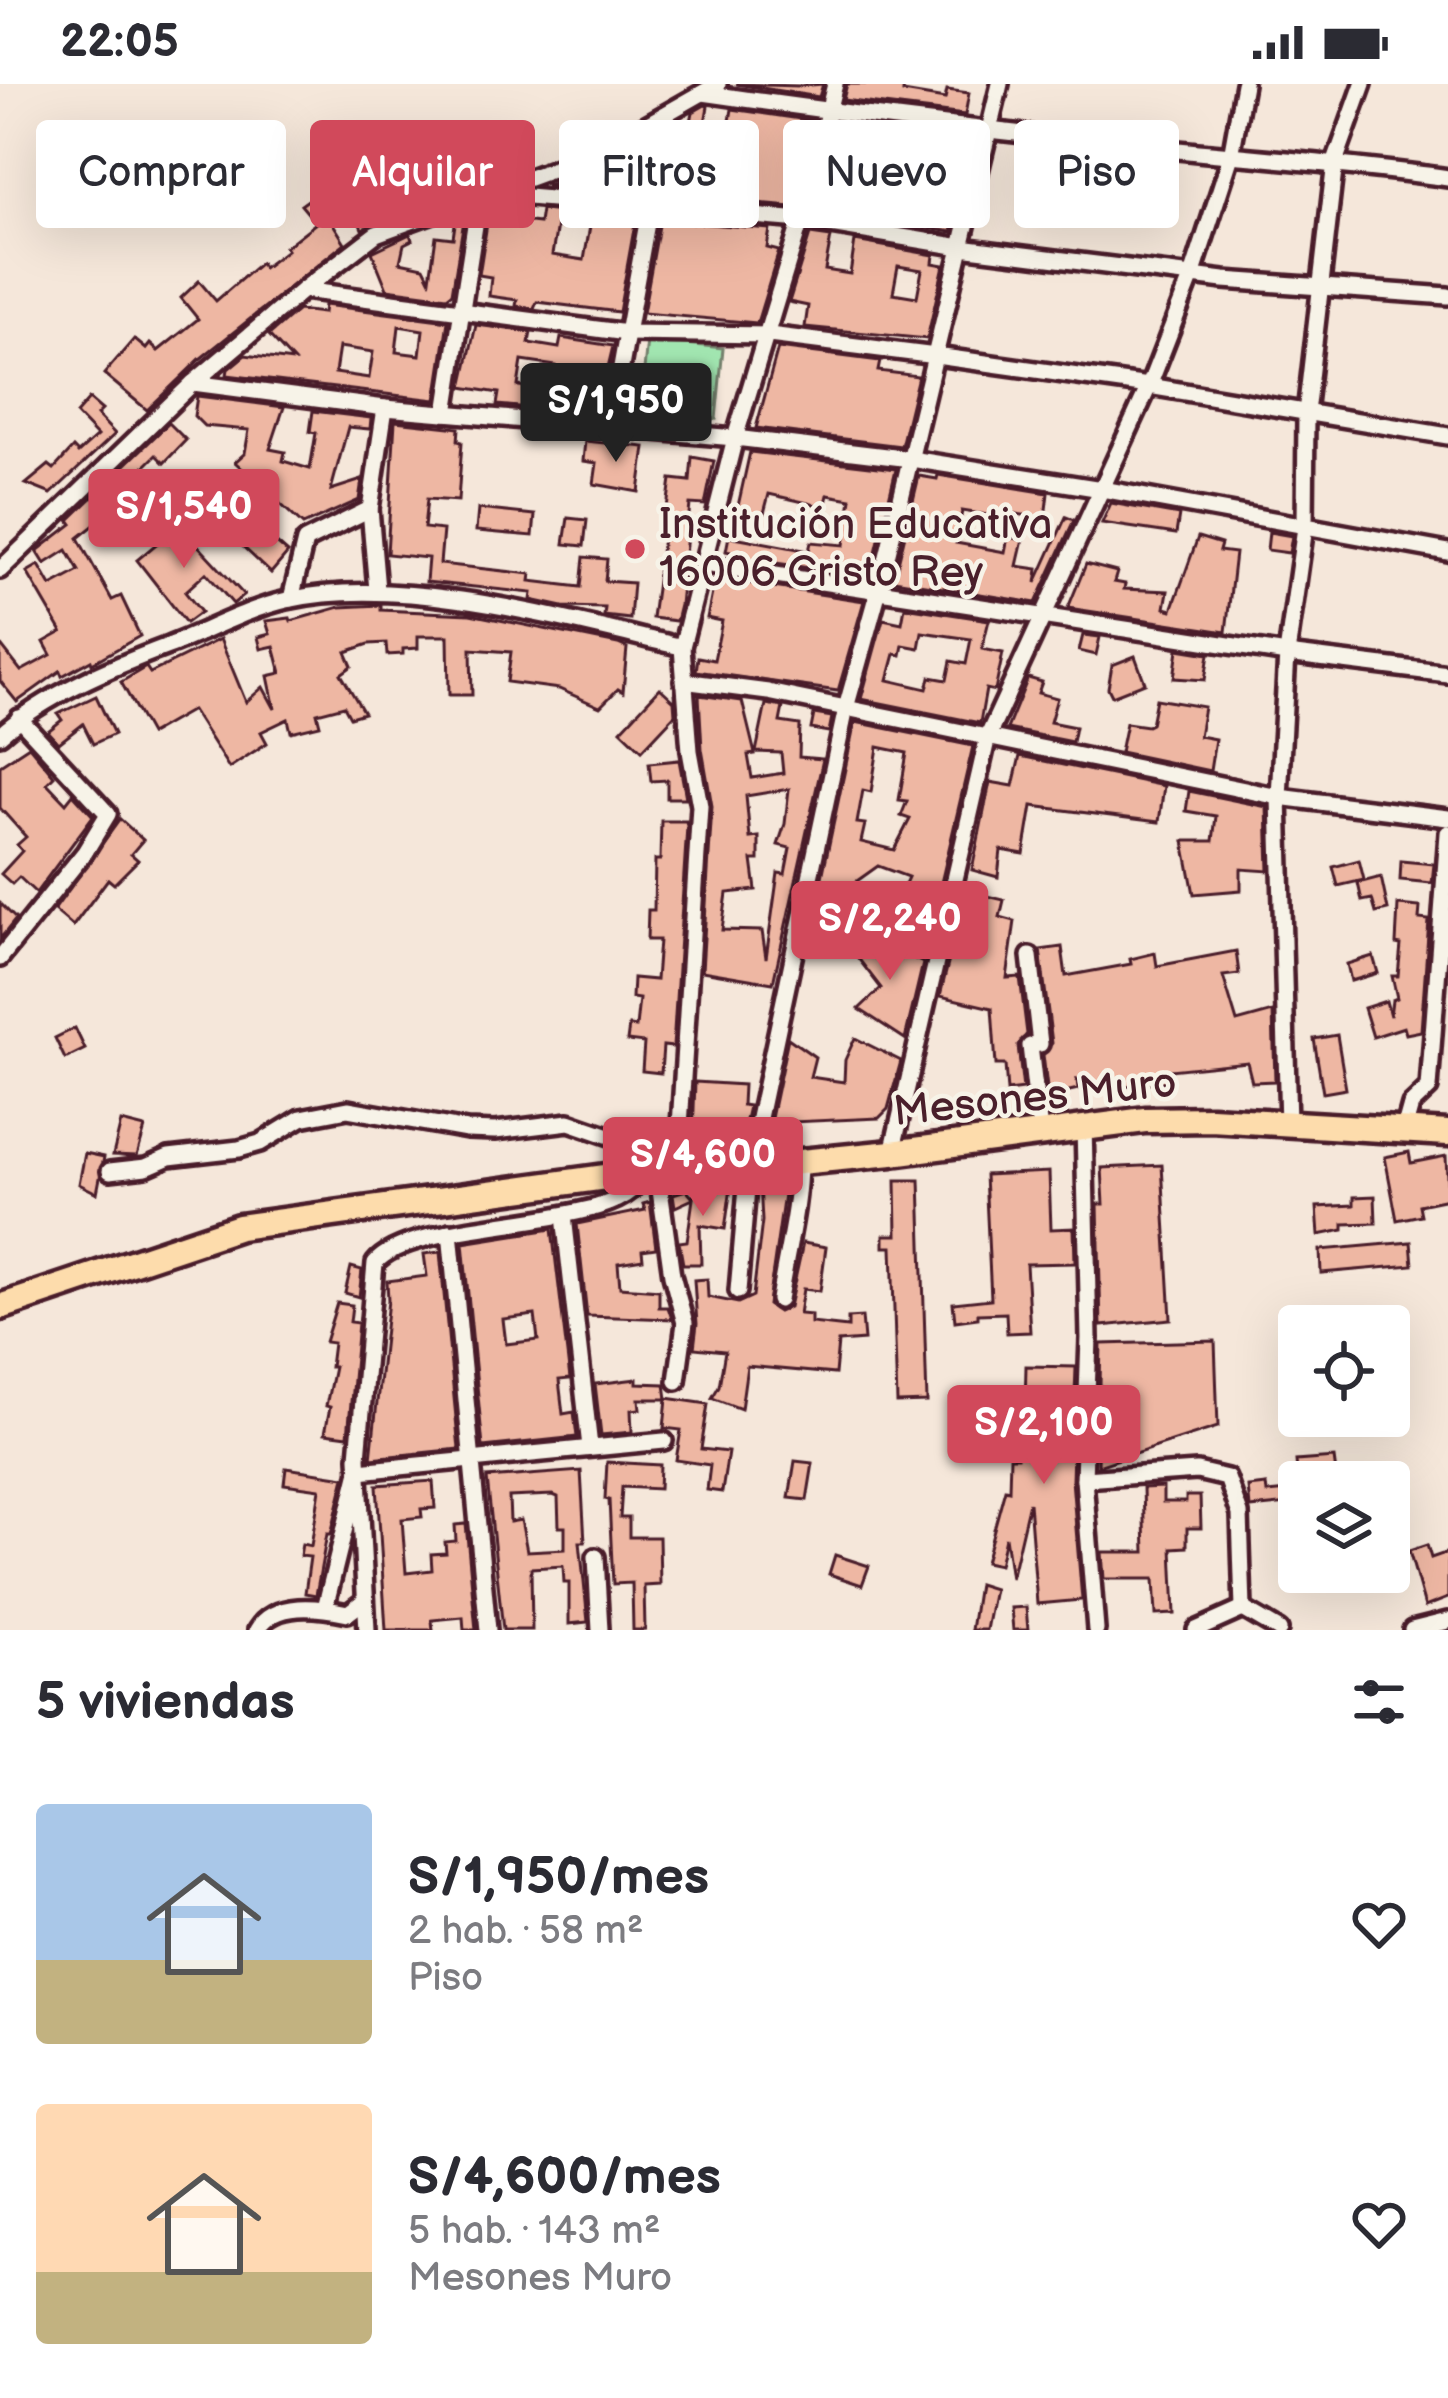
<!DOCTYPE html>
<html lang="es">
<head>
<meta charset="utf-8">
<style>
	:root { --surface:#fff; --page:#f7f7f7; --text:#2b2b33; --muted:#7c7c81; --accent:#d1495b }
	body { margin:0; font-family:"Balsamiq Sans",sans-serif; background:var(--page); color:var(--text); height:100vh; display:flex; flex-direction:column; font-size:45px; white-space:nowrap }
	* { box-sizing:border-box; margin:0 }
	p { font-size:39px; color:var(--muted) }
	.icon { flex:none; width:66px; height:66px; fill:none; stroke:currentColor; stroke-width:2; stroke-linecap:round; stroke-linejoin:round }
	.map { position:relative; height:1546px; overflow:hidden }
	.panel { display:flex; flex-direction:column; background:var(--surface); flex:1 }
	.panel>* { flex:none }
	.hud { position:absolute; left:36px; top:36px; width:1377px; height:108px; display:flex; gap:24px }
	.fabs { position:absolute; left:1278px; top:1221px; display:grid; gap:24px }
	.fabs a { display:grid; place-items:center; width:132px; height:132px; border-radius:12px; background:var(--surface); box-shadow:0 12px 48px #0002; font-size:60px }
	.price { position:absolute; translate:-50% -102px; padding:0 27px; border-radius:12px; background:var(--accent); color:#fff; font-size:39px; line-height:78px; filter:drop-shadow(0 3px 6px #0008) }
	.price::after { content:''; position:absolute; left:50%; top:72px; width:36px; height:27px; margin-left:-18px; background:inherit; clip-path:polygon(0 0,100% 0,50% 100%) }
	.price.on { background:#222; color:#fff }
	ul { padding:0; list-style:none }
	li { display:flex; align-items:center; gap:36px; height:300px; padding:0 36px }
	li span { display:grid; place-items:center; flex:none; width:336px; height:240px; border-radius:12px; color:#555 }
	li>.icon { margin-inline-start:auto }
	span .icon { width:144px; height:144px; fill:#fffc; stroke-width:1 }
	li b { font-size:51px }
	h2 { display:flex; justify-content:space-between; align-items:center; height:144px; padding:0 36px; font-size:51px }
	.pill { padding:0 42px; border-radius:12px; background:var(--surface); box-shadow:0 12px 48px #0002; font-size:42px; line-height:108px }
	.pill.on { background:var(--accent); color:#fff }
	.status { display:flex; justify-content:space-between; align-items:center; height:84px; padding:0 60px; background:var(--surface); direction:ltr }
	.status svg { height:33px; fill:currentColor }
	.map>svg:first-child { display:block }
	.green { fill:#a1e5b0; stroke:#76826e; stroke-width:3 }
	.building { fill:#eeb7a3; stroke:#4a1f2b; stroke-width:3; fill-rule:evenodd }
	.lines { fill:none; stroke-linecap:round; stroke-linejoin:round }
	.minor-casing { stroke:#4a1f2b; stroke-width:24 }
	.highway-casing { stroke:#4a1f2b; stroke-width:33 }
	.minor { stroke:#f7f3e8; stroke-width:15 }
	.highway { stroke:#fddcac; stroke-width:24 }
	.poi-dot { fill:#d1495b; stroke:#f7f3e8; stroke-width:4.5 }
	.labels { text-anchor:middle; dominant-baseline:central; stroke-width:9; stroke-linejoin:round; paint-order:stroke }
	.poi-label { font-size:42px; fill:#4a1f2b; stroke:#f7f3e8; text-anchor:start }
	.street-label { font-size:42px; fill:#4a1f2b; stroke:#f7f3e8 }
</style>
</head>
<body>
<div class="status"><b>22:05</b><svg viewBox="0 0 49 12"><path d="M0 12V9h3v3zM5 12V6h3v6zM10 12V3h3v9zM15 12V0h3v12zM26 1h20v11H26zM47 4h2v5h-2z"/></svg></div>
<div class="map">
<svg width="1448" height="1546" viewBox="0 0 1448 1546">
	<rect width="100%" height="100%" fill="#f5e7da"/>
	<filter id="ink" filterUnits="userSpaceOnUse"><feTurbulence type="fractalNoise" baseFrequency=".00833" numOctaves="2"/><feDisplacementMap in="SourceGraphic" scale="24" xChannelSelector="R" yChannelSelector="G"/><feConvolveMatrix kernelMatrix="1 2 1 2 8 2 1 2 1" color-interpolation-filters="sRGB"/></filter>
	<g filter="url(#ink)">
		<!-- green -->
		<path class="green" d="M647 256 723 264 716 335 640 327Z"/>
		<!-- building -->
		<g class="building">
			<path d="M736 0 799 2 823 0 819 13Z"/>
			<path d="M847 0H904L903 8 945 15 947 6 969 9 965 31 843 16Z"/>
			<path d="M705 21 708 22 705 39 729 43 732 25 814 37 792 123 546 102 616 77 638 65 637 60 674 40 690 43 693 28Z"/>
			<path d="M837 42 974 56 952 148 816 126ZM866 74 901 79 897 102 862 97Z"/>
			<path d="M422 80 430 113 395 122 398 129 362 145 340 92 359 83 374 119 402 107 397 86Z"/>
			<path d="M315 111 345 159 200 275 147 326 104 290 134 255 146 265 150 260 158 267 198 235 181 214 199 197 216 217 260 179 263 184 287 166 285 163 316 139 301 121Z"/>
			<path d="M541 126 636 134 619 228 537 218 534 225 516 222 517 216 489 212 491 193 479 191 488 133 539 139ZM558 135 590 142 584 176 552 171Z"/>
			<path d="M465 130 452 209 447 213 387 205 372 168 410 150 412 156 404 160 400 178 424 183 430 195 436 152 453 154 456 133Z"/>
			<path d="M660 136 770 145 767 164 779 167 757 239 643 229Z"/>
			<path d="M810 150 831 153 825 186 850 190 855 157 934 171 933 179 944 181 927 255 805 243 808 222 789 218ZM898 182 922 186 917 213 893 209Z"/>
			<path d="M324 221 448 237 436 316 227 291 228 285 245 271 293 277 269 251 298 226 323 229ZM399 242 423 246 420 271 396 268ZM339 263 373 268 369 294 335 289Z"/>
			<path d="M476 241 531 248 529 259 559 264 561 254 613 262 597 330 497 321 499 309 462 303ZM522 277 556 282 553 306 518 302Z"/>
			<path d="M778 264 880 277 878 287 918 292 901 362 756 344Z"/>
			<path d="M197 312 284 323 270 365 285 368 283 377 310 385 316 349 310 348 313 327 371 334 370 345 348 343 331 406 362 396 359 416 303 441 235 378 245 369 249 346 204 342 194 332Z"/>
			<path d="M89 315 102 326 97 331 115 350 51 410 26 400 49 381 54 385 73 364 78 369 97 352 76 330Z"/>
			<path d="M395 337 459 344 458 357 462 358 458 417 427 415 424 444 443 446 440 480 531 490 530 497 581 503 584 473 607 475 605 497 633 499 630 535 604 532 605 524 563 523 531 516 532 509 426 498 428 474 387 470Z"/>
			<path d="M169 339 186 356 164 379 156 371 140 387 148 396 138 406 119 387Z"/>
			<path d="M585 357 645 363 639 408 594 400 597 379 583 377Z"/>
			<path d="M750 368 896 385 870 493 749 475V472L726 467 729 452 809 467 811 458 844 461 851 415 828 411 825 423 769 410 762 437 736 431Z"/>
			<path d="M692 373 714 377 705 421 690 420 680 521 676 537 652 534 671 395 690 397Z"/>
			<path d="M938 391 1048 409 1045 434 1001 428 1000 433 962 427 956 459 1005 468 1008 453 1023 456 1017 482 1038 485 1036 499 1066 433 1074 436 1036 519 894 496 919 392 937 395Z"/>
			<path d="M180 396 197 415 177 435 158 416Z"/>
			<path d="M94 412 112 433 102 443 98 438 78 454 112 516 121 512 140 552 92 579 91 576 62 592 60 587 17 618 0 597V560L21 587 51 571 44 558 62 548 27 488 39 481 51 502 79 487 67 466 45 480 37 467 72 440 69 436Z"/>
			<path d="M1111 419 1179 431 1176 450 1102 439Z"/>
			<path d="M478 425 535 431 533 452 476 447Z"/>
			<path d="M568 434 587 436 584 462 564 460Z"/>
			<path d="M179 441 244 511 233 520 206 489 185 508 201 528 186 539 137 476Z"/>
			<path d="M257 442 288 469 271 489 241 461Z"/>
			<path d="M1269 448 1292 452 1289 469 1267 466Z"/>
			<path d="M1198 453 1221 460 1219 467 1235 469 1226 548 1068 524 1086 480 1117 488 1114 498 1125 500 1124 505 1168 507 1165 524 1172 526Z"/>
			<path d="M715 494 864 517 838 607 696 587 698 573 714 576 722 537 707 534Z"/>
			<path d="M381 521V526L470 530 618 560 627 564 623 608 618 605 600 623 559 605 507 598 511 568 471 565 472 611H449L448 552H418V564L403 565V570L387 571 386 559 369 560 346 568 352 582 341 590 364 629 350 633 344 622 317 629 320 641 291 648 288 635 261 648 267 659 229 684 192 626 150 650 121 598 146 583 150 589 220 555 246 618 263 603 275 625 268 592 281 589 274 562 261 565 258 553 270 550 266 537 290 534 291 537 340 523Z"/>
			<path d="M905 523 989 536 982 565 1003 569 995 607 986 605 980 639 861 615 883 535 902 539ZM922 548 971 555 966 580 951 577 947 596 930 593 927 605 888 596 895 570 901 571 903 561 919 564Z"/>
			<path d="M1083 551 1100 553 1096 571 1079 567Z"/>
			<path d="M1178 565 1209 570 1205 596 1174 594Z"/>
			<path d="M1135 572 1145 599 1112 612 1108 604 1112 581Z"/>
			<path d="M1028 594 1042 598 1038 609 1057 614 1050 638 1075 643 1072 658 1007 645Z"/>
			<path d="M660 604 674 617 675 631 642 666 621 646Z"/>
			<path d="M699 611 742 617 755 670 748 671 752 694 783 689 781 669 756 668 766 620 783 623 780 638 800 641 799 673 823 675 773 899 702 887 712 722 702 665ZM789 705 785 740 778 761 790 764 785 790 778 789 766 874 762 847 722 846 727 809 756 806 752 776H759V753L750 754 746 712Z"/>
			<path d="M96 612 114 650 93 660 83 640 59 659 48 647 62 636 58 630Z"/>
			<path d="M1156 615 1204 623 1199 652 1215 655 1210 687 1120 668 1126 639 1147 642 1151 640Z"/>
			<path d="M814 630 832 633 829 648 811 645Z"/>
			<path d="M855 638 973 662 930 846 907 835 911 827 896 820 908 793 878 782 857 797 824 833 814 831ZM878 663 907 669 899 716 907 717 901 732 910 735 894 766 861 758 865 740 857 739 863 706 871 708Z"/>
			<path d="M29 662 54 692 47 699 66 719 73 710 93 732 36 809 19 793 12 800 1 790 22 767 17 761 26 753 0 724V681Z"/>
			<path d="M1020 672 1164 702 1159 738 1032 722 1024 770 1001 766 998 793 972 786 990 698 1013 702Z"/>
			<path d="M679 676 686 714H667V696L651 697 649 679Z"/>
			<path d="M1189 707 1267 723 1269 787 1241 785V806L1194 810 1184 757H1213L1216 732 1186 727Z"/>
			<path d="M120 735 143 756 131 770 138 776 114 800 108 795 73 842 54 826Z"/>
			<path d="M661 737H686L687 742 673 963 663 962 661 989 642 987 644 959 627 957 629 942 636 943 639 915 632 914 633 894 656 896 659 856H647L648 826H654L655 776H660Z"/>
			<path d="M1359 776 1364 796 1338 802 1333 783Z"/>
			<path d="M1401 777 1434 780 1432 799 1400 796Z"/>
			<path d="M1381 793 1388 826 1376 829 1372 815 1362 817 1358 799Z"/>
			<path d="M966 807 1004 816 1000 833 1015 837 1007 894 1020 893 1027 950 1018 962 1023 1005 1007 1007 1005 981H996L992 924 940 912Z"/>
			<path d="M0 819 16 835 0 855Z"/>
			<path d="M1398 821 1420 823 1419 835 1429 836 1421 947 1406 950 1404 943 1373 953 1364 924 1386 917 1390 932 1392 916 1397 914 1392 892H1398L1401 861 1396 860Z"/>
			<path d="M862 849 923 879 905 955 859 925 881 904 854 869Z"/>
			<path d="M1062 863 1066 892 1131 880 1130 875 1155 869 1157 882 1236 867 1239 890 1223 892 1237 938 1273 928 1275 997 1252 998 1247 978 1169 986V997L1097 1005 1077 996 1078 1005 1048 1012 1043 971 1052 959 1040 866Z"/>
			<path d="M1373 872 1378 889 1351 897 1347 880Z"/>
			<path d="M75 944 85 965 65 975 55 954Z"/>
			<path d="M1337 951 1346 1005 1323 1009 1314 955Z"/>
			<path d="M788 954 815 973 810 993 844 998 845 976 855 954 901 977 888 1025 879 1034 770 1039Z"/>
			<path d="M695 998 743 1001 742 1021 749 1022 744 1045 732 1043V1048L693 1052Z"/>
			<path d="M121 1038 145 1044 137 1072 113 1071Z"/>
			<path d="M1409 1068 1411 1079 1446 1072 1448 1115 1419 1121 1421 1131 1397 1136 1385 1073Z"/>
			<path d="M85 1069 104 1073 97 1109 79 1100Z"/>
			<path d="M1162 1081 1171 1235 1101 1242 1098 1120H1104L1102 1084Z"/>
			<path d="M1049 1088 1051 1145 1074 1144 1075 1179 1026 1180 1030 1248 1007 1249 1006 1229 978 1230V1234L955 1237 953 1219 991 1215 985 1091Z"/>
			<path d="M786 1096 768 1221 778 1228 789 1223 803 1159 826 1163 820 1207 803 1205 799 1230 811 1231V1239L848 1243V1234L862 1233 864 1256 838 1258 835 1290 747 1282 741 1325 712 1314 719 1302 725 1267 694 1264 697 1240 694 1196 707 1195 708 1213 738 1219 753 1212 762 1137 760 1099Z"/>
			<path d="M896 1096H920L927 1318 897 1319 892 1163H884V1151H897Z"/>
			<path d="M731 1103 725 1145 700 1141 701 1180H683L679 1158 687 1157 693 1115 675 1123 673 1110 686 1106 693 1114 694 1110 708 1112 710 1104Z"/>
			<path d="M1375 1112 1376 1139 1344 1140V1146L1319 1151 1317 1123 1354 1121V1113Z"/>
			<path d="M650 1118 656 1164 642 1166 643 1175 618 1179 620 1203 659 1206V1223H668L672 1235 587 1232 577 1140 645 1126 643 1120Z"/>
			<path d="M552 1145 570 1295 559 1296 563 1330 574 1328 577 1353 483 1363 463 1159ZM535 1231 538 1256 506 1260 503 1235Z"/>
			<path d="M1411 1158 1413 1181 1321 1189 1320 1166Z"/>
			<path d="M440 1168 459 1365 371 1374 388 1216 387 1197 427 1192 424 1170Z"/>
			<path d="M351 1183 362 1186 359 1213 345 1209Z"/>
			<path d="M337 1219 352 1221 350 1238 358 1239 348 1352 325 1349 330 1323 326 1322 334 1283H330L333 1259 325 1258Z"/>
			<path d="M1215 1257 1218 1343 1098 1382 1101 1260Z"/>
			<path d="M1026 1282 1076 1283 1072 1396 1082 1516 1037 1520 1029 1418 1011 1495 1005 1453 999 1481 985 1478 1005 1405 1009 1406 1010 1373H1017L1019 1322H1025Z"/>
			<path d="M637 1295V1299L665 1300 667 1315H639L640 1325 631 1326 632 1348 601 1351 595 1300Z"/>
			<path d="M667 1314 708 1320 701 1365 728 1368 722 1408 707 1406 710 1381 676 1376 681 1346 664 1344Z"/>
			<path d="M1334 1374 1336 1389 1378 1385 1379 1398H1298L1296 1377Z"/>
			<path d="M795 1377 813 1379 807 1416 789 1414Z"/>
			<path d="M607 1378 660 1381 659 1405 622 1403 620 1434H629V1453H659L660 1501 644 1502 645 1546H633L632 1499 613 1500 609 1416 605 1415Z"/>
			<path d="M286 1384 345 1393 331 1450H327L316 1511 305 1509 310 1473 300 1472 302 1460 311 1462 320 1405 284 1400Z"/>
			<path d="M581 1387 585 1458H580L588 1538 569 1540V1499H564L563 1482 531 1484 532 1546H503L487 1394ZM553 1411 558 1413 559 1443H565V1465L527 1467 521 1436 510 1438 509 1413Z"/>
			<path d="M433 1397 435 1424 421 1425 422 1433 402 1435 406 1489 432 1486 431 1470 446 1469 445 1458 456 1457 455 1441 466 1440 476 1546H464L463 1533 432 1536 433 1546H386L377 1401Z"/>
			<path d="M1266 1401 1267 1409 1299 1406V1419L1250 1424 1248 1403Z"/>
			<path d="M1163 1403V1418H1186V1412H1200L1201 1444H1187V1463L1172 1464 1175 1530 1156 1531 1154 1495H1104L1102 1468H1145L1143 1404Z"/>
			<path d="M1427 1461 1431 1474 1448 1468V1514L1425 1523 1409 1467Z"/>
			<path d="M835 1471 869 1482 862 1501 829 1490Z"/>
			<path d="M978 1500 994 1505 986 1546H971Z"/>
			<path d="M1026 1523 1028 1546H1013L1011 1524Z"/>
		</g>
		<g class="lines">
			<defs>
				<g id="minor">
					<path d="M703 9C854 31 1005 49 1157 64 1254 74 1351 80 1448 94"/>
					<path d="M303 206 376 150 595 70 718 0"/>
					<path d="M193 299 385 324 735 354 911 375 1102 405 1448 468"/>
					<path d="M446 329 480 109 801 136 961 163 1224 196 1448 212"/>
					<path d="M610 344 650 122"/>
					<path d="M704 480 1287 570 1448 590"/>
					<path d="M0 486 193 299 303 206 627 249 769 251 936 272 1149 302 1448 352"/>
					<path d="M377 506 370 425 385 324"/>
					<path d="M291 515 305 457 370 425"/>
					<path d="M683 597 768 608 1279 713 1448 734"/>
					<path d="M0 651C45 611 112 583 168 562 207 547 247 525 287 516 404 490 566 536 682 563"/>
					<path d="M1030 872 1040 960 1030 962 1040 1048"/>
					<path d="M0 874 85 768 108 730 19 634"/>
					<path d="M1288 1040 1279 713 1287 570 1305 443 1306 329 1335 78 1363 0"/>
					<path d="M1084 1041 1089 1254 1084 1395 1096 1546"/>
					<path d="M1404 1046 1411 1021 1429 1004 1448 749"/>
					<path d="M892 1069 988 652 1149 302 1193 189 1231 72 1244 0"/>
					<path d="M110 1087 146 1083 169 1073 239 1065 260 1059 301 1034 348 1025 467 1046 495 1047 569 1038 650 1066 677 1063"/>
					<path d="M677 1090 700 722 690 667 682 563 735 354 801 136 835 0"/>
					<path d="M658 1092 672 1191 685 1239 677 1297"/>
					<path d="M564 1132 590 1363"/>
					<path d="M450 1148 488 1546"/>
					<path d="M738 1207 749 1081 846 624 879 506 1000 0"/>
					<path d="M779 1216C786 1170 799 1123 799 1077"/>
					<path d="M1084 1395 1197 1387 1227 1394 1240 1430 1243 1525 1279 1546"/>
					<path d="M596 1473 600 1546"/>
					<path d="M325 1524 359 1387 664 1357"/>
					<path d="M257 1546C275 1516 319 1523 348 1529L364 1517"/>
					<path d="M367 1546 358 1373 375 1179C416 1129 635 1149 642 1088"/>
					<path d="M1196 1546 1243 1525"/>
					<path d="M1412 1546 1448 1537"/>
				</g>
				<path id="highway" d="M0 1223 239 1143 642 1088 658 1092 892 1069 1145 1036 1211 1035 1448 1049"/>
			</defs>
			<!-- minor casing -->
			<use href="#minor" class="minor-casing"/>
			<!-- highway casing -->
			<use href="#highway" class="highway-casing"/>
			<!-- minor -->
			<use href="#minor" class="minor"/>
			<!-- highway -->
			<use href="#highway" class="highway"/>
		</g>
	</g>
	<!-- markers -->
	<circle class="poi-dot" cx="635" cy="465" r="12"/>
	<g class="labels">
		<!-- poi labels -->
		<g class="poi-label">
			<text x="659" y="441">Institución Educativa<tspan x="659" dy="48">16006 Cristo Rey</tspan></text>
		</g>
		<!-- street labels -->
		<g class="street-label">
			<text transform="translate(1035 1014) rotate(-6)">Mesones Muro</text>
		</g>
	</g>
</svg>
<div class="fabs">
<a><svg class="icon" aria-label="locate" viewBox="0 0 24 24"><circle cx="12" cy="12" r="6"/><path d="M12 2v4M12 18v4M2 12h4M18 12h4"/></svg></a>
<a><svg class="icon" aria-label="layers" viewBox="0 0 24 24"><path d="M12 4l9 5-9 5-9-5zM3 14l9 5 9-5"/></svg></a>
</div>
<b class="price on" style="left:616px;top:381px">S/1,950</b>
<b class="price" style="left:184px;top:487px">S/1,540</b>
<b class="price" style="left:890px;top:899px">S/2,240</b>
<b class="price" style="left:703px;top:1135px">S/4,600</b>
<b class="price" style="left:1044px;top:1403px">S/2,100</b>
<div class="hud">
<a class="pill">Comprar</a>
<a class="pill on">Alquilar</a>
<a class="pill">Filtros</a>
<a class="pill">Nuevo</a>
<a class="pill">Piso</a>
</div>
</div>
<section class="panel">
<h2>5 viviendas<svg class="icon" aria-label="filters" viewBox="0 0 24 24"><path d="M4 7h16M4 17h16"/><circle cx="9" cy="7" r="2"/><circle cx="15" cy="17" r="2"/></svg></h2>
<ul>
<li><span style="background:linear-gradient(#a9c7e8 65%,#c2b280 0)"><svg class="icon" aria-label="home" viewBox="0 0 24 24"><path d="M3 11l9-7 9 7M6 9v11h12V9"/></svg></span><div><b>S/1,950/mes</b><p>2 hab. · 58 m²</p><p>Piso</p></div><svg class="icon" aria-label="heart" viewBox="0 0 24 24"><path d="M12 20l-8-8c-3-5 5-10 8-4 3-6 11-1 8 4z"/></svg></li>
<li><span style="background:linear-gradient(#ffd9b3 70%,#c2b280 0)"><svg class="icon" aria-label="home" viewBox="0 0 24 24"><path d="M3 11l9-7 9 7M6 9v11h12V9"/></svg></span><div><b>S/4,600/mes</b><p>5 hab. · 143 m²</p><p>Mesones Muro</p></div><svg class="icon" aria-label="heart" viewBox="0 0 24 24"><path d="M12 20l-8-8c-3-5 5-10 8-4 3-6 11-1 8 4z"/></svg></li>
</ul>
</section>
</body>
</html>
